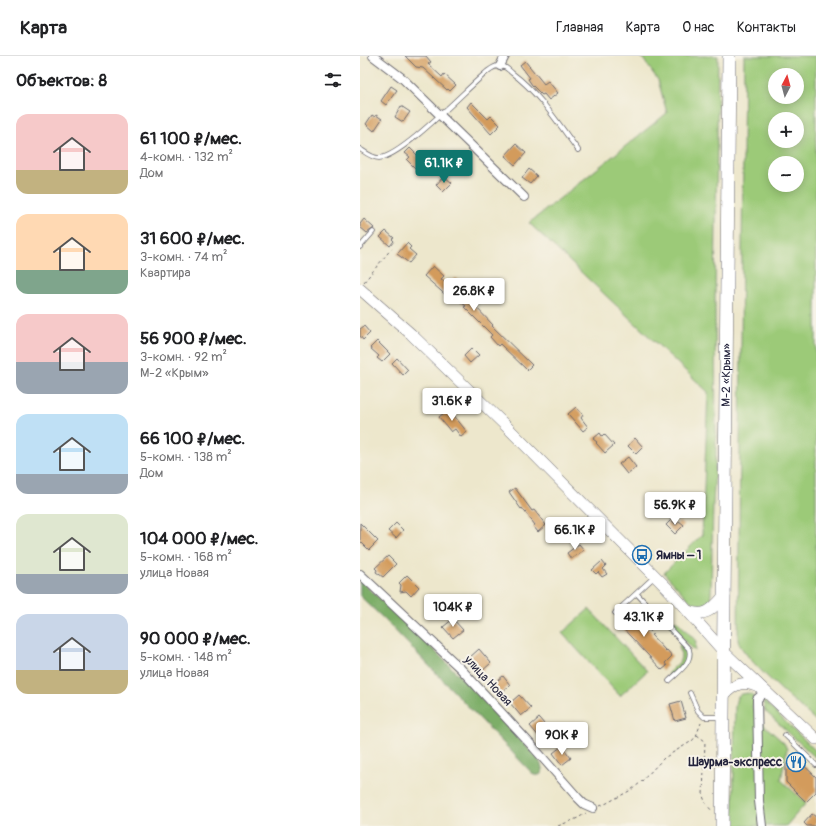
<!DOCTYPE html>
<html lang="ru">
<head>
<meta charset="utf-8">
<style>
	:root { --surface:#fff; --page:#f6f6f6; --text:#202124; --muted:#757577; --line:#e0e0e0; --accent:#0f766e }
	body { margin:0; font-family:Pangolin,sans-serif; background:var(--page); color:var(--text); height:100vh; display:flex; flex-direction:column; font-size:15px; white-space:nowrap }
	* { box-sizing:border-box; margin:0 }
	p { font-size:13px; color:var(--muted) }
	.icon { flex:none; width:22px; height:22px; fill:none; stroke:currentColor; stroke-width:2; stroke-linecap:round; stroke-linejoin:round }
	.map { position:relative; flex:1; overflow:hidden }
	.drawer { display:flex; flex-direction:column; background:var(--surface); width:360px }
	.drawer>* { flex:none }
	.needle { width:26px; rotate:6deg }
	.tools { position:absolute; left:408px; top:12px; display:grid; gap:8px }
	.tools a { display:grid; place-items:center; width:36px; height:36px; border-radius:50%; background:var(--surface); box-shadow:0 2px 10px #0003; font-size:20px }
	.price { position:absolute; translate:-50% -34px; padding:0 9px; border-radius:4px; background:#fff; color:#222; font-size:13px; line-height:26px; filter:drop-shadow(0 1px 2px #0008) }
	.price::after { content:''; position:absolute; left:50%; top:24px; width:12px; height:9px; margin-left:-6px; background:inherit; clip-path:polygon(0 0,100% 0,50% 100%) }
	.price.current { background:var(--accent); color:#fff }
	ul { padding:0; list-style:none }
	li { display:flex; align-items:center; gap:12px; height:100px; padding:0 16px }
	li span { display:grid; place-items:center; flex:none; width:112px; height:80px; border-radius:12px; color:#555 }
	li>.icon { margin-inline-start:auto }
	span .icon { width:48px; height:48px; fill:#fffc; stroke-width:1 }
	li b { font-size:17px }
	h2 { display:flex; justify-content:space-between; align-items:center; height:48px; padding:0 16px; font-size:17px }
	header { display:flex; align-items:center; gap:24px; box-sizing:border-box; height:56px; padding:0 20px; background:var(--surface); border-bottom:1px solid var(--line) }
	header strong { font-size:19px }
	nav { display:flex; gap:22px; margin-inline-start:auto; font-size:14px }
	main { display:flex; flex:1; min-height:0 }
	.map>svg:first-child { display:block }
	.green { fill:#9cca78; stroke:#5f765a; fill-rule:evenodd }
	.forest { fill:#7dae68; stroke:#506852 }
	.building { fill:#d39b5c }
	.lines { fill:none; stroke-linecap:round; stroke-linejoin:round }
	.service-casing { stroke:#69676e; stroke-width:5.5 }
	.minor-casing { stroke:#69676e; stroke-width:10 }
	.secondary-casing { stroke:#69676e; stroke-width:12 }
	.trunk-casing { stroke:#69676e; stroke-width:14 }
	.path { stroke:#69676e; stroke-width:1; stroke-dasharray:3 3; stroke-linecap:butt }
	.service { stroke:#fff; stroke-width:4 }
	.minor { stroke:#fff; stroke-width:8 }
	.secondary { stroke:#fff; stroke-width:11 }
	.trunk { stroke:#fff; stroke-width:13 }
	.labels { text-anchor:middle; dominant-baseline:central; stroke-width:4; stroke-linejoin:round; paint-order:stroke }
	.street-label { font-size:12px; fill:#22223b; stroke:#f7f3e8 }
	.poi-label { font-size:12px; font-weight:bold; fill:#22223b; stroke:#f7f3e8; text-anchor:start }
</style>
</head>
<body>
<header>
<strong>Карта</strong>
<nav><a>Главная</a><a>Карта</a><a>О нас</a><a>Контакты</a></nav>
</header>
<main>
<section class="drawer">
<h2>Объектов: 8<svg class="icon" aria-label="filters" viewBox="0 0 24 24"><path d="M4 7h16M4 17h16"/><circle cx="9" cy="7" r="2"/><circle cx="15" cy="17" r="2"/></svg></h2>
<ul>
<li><span style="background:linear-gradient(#f6c9c9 70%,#c2b280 0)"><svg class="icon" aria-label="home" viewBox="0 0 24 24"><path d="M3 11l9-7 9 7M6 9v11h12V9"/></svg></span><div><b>61 100 ₽/мес.</b><p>4-комн. · 132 m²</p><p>Дом</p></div></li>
<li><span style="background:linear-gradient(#ffd9b3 70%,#7fa58c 0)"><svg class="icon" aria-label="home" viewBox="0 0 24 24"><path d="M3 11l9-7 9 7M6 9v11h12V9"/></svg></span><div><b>31 600 ₽/мес.</b><p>3-комн. · 74 m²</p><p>Квартира</p></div></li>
<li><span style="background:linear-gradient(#f6c9c9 60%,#9aa5b1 0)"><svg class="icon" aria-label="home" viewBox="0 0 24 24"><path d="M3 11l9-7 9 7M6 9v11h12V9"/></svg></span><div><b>56 900 ₽/мес.</b><p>3-комн. · 92 m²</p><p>М-2 «Крым»</p></div></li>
<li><span style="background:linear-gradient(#bfe0f5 75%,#9aa5b1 0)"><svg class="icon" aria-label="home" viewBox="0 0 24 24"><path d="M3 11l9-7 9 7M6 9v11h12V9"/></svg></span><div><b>66 100 ₽/мес.</b><p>5-комн. · 138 m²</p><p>Дом</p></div></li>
<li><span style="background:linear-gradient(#dfe7d0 75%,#9aa5b1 0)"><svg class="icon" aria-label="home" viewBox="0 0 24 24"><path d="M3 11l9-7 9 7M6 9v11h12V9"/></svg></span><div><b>104 000 ₽/мес.</b><p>5-комн. · 168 m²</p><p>улица Новая</p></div></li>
<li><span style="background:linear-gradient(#c9d6e8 70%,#c2b280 0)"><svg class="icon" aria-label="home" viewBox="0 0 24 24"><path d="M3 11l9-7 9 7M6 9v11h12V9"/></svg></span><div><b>90 000 ₽/мес.</b><p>5-комн. · 148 m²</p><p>улица Новая</p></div></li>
</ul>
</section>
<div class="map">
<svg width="456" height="770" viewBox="0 0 456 770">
	<rect width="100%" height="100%" fill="#f7f3e8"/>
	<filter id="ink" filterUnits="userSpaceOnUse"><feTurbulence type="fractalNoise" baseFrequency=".025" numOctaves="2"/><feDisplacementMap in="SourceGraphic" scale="8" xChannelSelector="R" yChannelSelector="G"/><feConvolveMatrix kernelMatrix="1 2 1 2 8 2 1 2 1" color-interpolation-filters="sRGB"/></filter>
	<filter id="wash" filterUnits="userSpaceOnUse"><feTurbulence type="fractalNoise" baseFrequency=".012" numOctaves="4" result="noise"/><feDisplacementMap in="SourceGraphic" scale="16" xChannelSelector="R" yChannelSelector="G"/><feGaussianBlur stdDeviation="0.9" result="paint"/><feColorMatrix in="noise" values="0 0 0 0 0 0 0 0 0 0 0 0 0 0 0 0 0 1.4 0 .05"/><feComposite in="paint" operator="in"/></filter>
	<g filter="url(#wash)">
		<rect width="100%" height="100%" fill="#ede7cc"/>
		<!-- green -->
		<g class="green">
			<path d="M281 0H358L355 249 356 398 353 448 351 538 349 548 345 551 339 552 330 545 304 517 342 479 348 336 169 167 307 57 298 24Z"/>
			<path d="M384 0H456V665C441 651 380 600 378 584ZM415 19H437V41H415ZM415 63H437V85H415ZM415 107H437V129H415Z"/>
			<path d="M229 553 287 615 260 640 202 577Z"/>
			<path d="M316 564 336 585 335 595 310 569Z"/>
			<path d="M322 587 327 593 328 603 309 621V616C319 607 324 605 319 590Z"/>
			<path d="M388 637C396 639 395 645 392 651L404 669 424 687 427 693 421 724 446 747 426 770H373L375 649 377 641 381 638Z"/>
			<path d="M403 644 456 695V702L405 655Z"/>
		</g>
		<!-- forest -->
		<path class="forest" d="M0 524 79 599 126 647 179 704C182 710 186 721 174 719L25 564 0 540Z"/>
		<g id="blocks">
			<!-- building -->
			<g class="building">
				<path d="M45 0H66L71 6 68 8 82 21 84 18 96 29 90 35 88 33 87 34 63 12 56 11Z"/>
				<path d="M165 5 184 28 188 25 198 37 189 44 184 38 182 39 172 29 168 23 170 22 160 9Z"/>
				<path d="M31 30 37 34 26 49 21 45Z"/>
				<path d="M111 46 128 63 131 60 140 69 131 78 107 51Z"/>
				<path d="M41 50 50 56 43 66 35 61Z"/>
				<path d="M12 59 15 61 16 59 22 63 14 75 6 68Z"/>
				<path d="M156 88 166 97 155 109 145 100Z"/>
				<path d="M50 92 63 105 55 112 47 104 50 101 45 97Z"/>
				<path d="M169 113 177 120 170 128 162 122Z"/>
				<path d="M84 120 92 127 83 136 76 129Z"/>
				<path d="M4 163 14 172 7 177 0 171V168Z"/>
				<path d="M26 175 34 182 32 183 34 185 30 190 20 181Z"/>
				<path d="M47 187 51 191 49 193 56 199 49 207 37 198Z"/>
				<path d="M73 210 84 220 81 223 90 229 95 222 105 230 99 237 114 249 133 269 132 270 172 309 167 314 140 288 138 290 130 281 132 279 104 251 106 250 92 239 89 242 64 220Z"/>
				<path d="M4 270 10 277 3 284 0 280V273Z"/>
				<path d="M17 285 30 298 22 306 17 302 19 300 10 292Z"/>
				<path d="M112 292 119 299 110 307 104 300Z"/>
				<path d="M37 302 48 314 43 319 32 307Z"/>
				<path d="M89 349 94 356 92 357 107 376 101 381 95 373 91 376 79 361 84 357 82 355Z"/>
				<path d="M216 351 223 359 221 362 228 371 223 375 208 358Z"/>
				<path d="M240 377 242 380 244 378 254 389 245 397 236 387 237 386 233 383Z"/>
				<path d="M275 382 283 391 276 398 268 390Z"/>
				<path d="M268 401 276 411 267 418 259 408Z"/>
				<path d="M155 432 172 455 174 454 186 469 178 476 173 470 175 469 162 452 161 453 149 436Z"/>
				<path d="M311 464 316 469 319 465 324 469 315 478 306 469Z"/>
				<path d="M0 467 18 485 9 494 0 485Z"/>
				<path d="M36 467 43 474 36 482 28 475Z"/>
				<path d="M219 488 224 494 211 503 207 497Z"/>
				<path d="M28 500 36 508 23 521 16 516 17 514 15 512Z"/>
				<path d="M242 505 246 510 243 513 247 518 242 521 238 516 236 518 232 514Z"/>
				<path d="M47 519 59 531 51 540 46 535 40 536 41 529 39 527Z"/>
				<path d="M270 552 280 562 279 563 293 578 291 579 306 595 307 594 312 600 305 607 307 610 302 614 256 565Z"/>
				<path d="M93 563 103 574 93 582 83 571Z"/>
				<path d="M119 593 131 607 121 616 109 602Z"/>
				<path d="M143 620 150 629 141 637 133 628Z"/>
				<path d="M159 639 171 652 161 660 150 647Z"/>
				<path d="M321 645 326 662 315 665 310 648Z"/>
				<path d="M179 662 190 675 181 683 170 670Z"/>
				<path d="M202 690 211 702 202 709 193 697Z"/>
				<path d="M435 701 456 721V736L446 746 426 726V709Z"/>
				<path d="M452 758 456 761V770H447L444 767Z"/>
			</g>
		</g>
	</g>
	<g filter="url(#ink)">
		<use href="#blocks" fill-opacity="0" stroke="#69676e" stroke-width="1"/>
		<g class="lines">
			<defs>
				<g id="service">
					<path d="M0 93C6 97 12 102 19 102 42 101 107 32 128 15 132 12 136 9 142 10 146 11 149 14 152 17 179 37 198 67 218 94"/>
					<path d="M0 191 13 176"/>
					<path d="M277 538 329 593C333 607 318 616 309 625"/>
					<path d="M255 557 294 521"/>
					<path d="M330 637 338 655 344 661H361"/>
					<path d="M425 679 456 709"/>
				</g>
				<g id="minor">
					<path d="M13 0 42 22 164 141"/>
					<path d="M140 10 145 0"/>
					<path d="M0 518 100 612 174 692 218 742 224 748 233 752"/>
					<path d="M402 770 399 745 397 643 406 635"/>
				</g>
				<g id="secondary">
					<path d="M0 233 51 278 149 373 309 534 364 596 456 683"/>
					<path d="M328 555C347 562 353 552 365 539"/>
					<path d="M364 639C375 627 385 624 400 632"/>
				</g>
				<g id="trunk">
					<path id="s1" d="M362 770 369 0"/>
				</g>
			</defs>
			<!-- service casing -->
			<use href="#service" class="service-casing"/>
			<!-- minor casing -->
			<use href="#minor" class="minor-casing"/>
			<!-- secondary casing -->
			<use href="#secondary" class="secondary-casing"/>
			<!-- trunk casing -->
			<use href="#trunk" class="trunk-casing"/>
			<!-- path -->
			<g class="path">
				<path d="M4 226 32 192"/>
				<path d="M337 679 345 685 343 740 346 748 352 755"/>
				<path d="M240 750 247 747 271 734 280 727 304 702 332 685 336 680 341 667"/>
				<path d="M198 770 218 762 226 757"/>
			</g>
			<!-- service -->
			<use href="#service" class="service"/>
			<!-- minor -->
			<use href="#minor" class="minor"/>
			<!-- secondary -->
			<use href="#secondary" class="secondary"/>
			<!-- trunk -->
			<use href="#trunk" class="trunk"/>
		</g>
	</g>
	<!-- icons -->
	<defs>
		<symbol id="bus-ring" viewBox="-11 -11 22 22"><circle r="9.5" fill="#f7f3e8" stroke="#1f6fb2" stroke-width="1.5"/><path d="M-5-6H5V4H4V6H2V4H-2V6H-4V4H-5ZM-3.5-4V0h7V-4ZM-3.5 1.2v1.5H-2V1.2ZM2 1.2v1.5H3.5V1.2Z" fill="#1f6fb2"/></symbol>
		<symbol id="restaurant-ring" viewBox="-11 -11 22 22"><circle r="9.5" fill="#f7f3e8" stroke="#1f6fb2" stroke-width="1.5"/><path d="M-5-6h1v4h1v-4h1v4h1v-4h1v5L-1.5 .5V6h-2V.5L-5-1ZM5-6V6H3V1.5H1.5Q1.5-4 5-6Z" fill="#1f6fb2"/></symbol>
	</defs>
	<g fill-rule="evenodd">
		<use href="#bus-ring" x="271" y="488" width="22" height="22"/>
		<use href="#restaurant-ring" x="425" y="695" width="22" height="22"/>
	</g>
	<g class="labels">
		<!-- street labels -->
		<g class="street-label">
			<text stroke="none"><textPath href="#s1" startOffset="451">М-2 «Крым»</textPath></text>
			<text transform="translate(128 625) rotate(47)">улица Новая</text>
		</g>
		<!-- poi labels -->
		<g class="poi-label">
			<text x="296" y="499">Ямны – 1</text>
			<text x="422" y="706" text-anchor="end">Шаурма-экспресс</text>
		</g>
	</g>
</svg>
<div class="tools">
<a><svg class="needle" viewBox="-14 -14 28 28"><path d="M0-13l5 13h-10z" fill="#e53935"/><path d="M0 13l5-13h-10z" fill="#757577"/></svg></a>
<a>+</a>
<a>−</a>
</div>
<b class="price current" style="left:84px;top:128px">61.1K ₽</b>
<b class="price" style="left:114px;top:256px">26.8K ₽</b>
<b class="price" style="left:92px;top:366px">31.6K ₽</b>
<b class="price" style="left:315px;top:470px">56.9K ₽</b>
<b class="price" style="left:215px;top:495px">66.1K ₽</b>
<b class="price" style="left:93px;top:572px">104K ₽</b>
<b class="price" style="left:284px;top:582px">43.1K ₽</b>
<b class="price" style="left:202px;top:700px">90K ₽</b>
</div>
</main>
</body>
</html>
